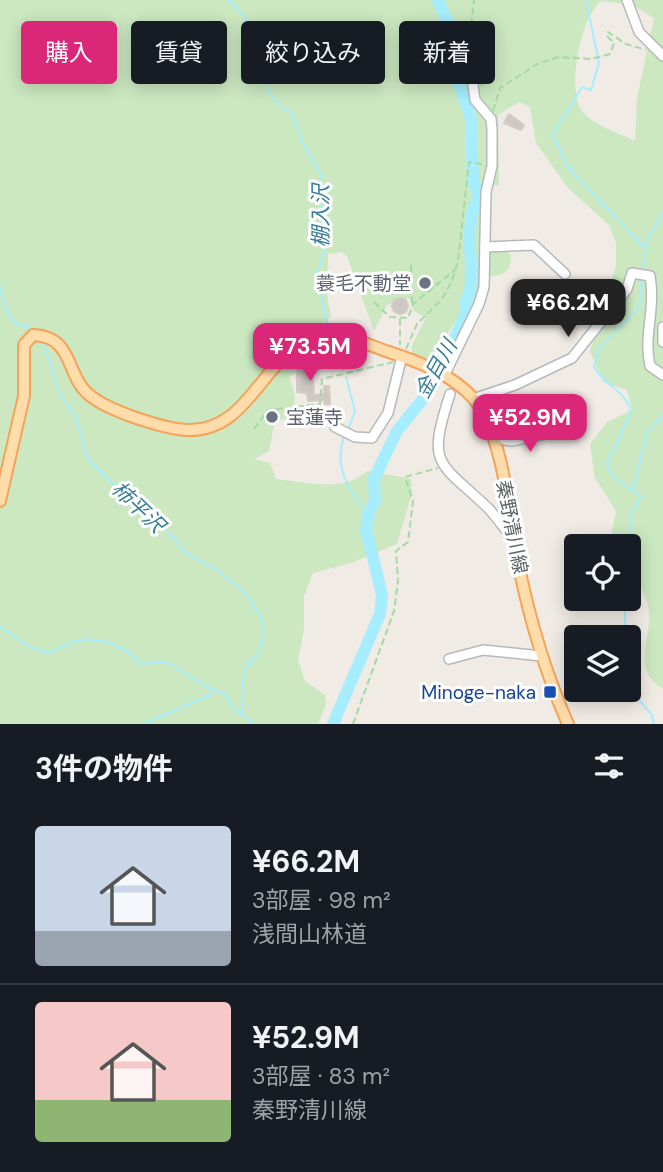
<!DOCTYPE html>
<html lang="ja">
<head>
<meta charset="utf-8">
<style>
	:root { --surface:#171b24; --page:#20242c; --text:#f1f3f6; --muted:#9ea1a6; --line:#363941; --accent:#db2777 }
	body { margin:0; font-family:"DM Sans","Noto Sans JP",sans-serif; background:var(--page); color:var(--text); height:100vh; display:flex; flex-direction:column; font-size:26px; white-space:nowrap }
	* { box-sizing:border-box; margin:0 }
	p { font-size:23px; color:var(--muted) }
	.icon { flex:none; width:38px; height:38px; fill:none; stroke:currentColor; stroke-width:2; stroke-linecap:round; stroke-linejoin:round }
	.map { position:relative; height:724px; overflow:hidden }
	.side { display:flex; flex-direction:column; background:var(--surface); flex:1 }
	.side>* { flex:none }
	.top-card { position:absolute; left:21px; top:21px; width:621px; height:63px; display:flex; gap:14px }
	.fabs { position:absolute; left:564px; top:534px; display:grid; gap:14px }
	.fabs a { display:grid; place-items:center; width:77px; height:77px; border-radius:7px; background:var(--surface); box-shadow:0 4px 18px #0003; font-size:35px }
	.price { position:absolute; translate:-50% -60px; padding:0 16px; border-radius:14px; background:var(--accent); color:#fff; font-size:23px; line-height:46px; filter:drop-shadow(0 2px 4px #0008) }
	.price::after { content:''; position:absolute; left:50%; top:42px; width:21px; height:16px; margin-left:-10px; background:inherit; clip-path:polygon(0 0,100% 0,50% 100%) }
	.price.on { background:#222; color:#fff }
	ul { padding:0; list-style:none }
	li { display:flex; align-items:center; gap:21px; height:175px; padding:0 35px }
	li+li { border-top:2px solid var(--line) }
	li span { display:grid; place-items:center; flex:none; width:196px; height:140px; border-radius:7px; color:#555 }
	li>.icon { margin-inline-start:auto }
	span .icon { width:84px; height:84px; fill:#fffc; stroke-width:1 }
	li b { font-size:30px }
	h2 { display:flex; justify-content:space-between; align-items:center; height:84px; padding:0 35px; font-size:30px }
	.pill { padding:0 24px; border-radius:7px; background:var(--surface); box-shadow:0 4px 18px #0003; font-size:24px; line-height:63px }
	.pill.on { background:var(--accent); color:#fff }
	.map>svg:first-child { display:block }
	.green { fill:#cbe8c1; fill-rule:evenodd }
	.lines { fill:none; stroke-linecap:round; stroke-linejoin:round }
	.stream { stroke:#a6eeff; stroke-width:2 }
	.river { stroke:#a6eeff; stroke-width:12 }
	.building { fill:#cdc8c4; stroke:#d5cbc3; stroke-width:2 }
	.minor-casing { stroke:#b6b9bc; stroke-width:12 }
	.major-casing { stroke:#f5a359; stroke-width:14 }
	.path { stroke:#a4daa5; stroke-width:2; stroke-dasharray:7 3.5; stroke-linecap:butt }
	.minor { stroke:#fff; stroke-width:9 }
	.major { stroke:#ffddab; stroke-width:10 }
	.worship-dot { fill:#6b7280; stroke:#fff; stroke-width:2.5 }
	.transit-dot { fill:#1a4fb4; stroke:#fff; stroke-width:2.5 }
	.labels { text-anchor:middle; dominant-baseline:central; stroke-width:6; stroke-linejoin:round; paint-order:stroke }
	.worship-label { font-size:19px; fill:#5b616d; stroke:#fff; text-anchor:end }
	.street-label { font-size:19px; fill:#5d6366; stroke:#fff }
	.transit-label { font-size:19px; fill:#164399; stroke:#fff; text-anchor:end }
	.water-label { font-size:21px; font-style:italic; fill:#377f9a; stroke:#fff }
</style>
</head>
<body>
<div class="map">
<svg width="663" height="724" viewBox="0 0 663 724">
	<rect width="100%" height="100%" fill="#f0ebe5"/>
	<!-- green -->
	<path class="green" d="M0 0H663V689C628 669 655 635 648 605 645 591 637 583 628 572V546H609L616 511 595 478 590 444 607 422 632 410 627 390 603 382 590 351 616 266V243L609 225 568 188 536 143 530 107 519 102 498 115 499 185 486 187V238L511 255C512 276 498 276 481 277L472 311 458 318 430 359 412 355V345L426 318 414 311 409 298 387 305 374 331 347 256 341 252 328 254 327 296 331 316 321 325 337 363 321 364 289 376 295 395 294 417 275 421 269 451 255 459 270 463 276 479C306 482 344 493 367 471L411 479 412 493 397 544 351 563 313 573 304 596V630L298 660 305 681 325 695 326 705 318 724H0ZM601 1 633 5 654 18 637 98 635 141C620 133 594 126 583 112 565 91 581 17 601 1Z"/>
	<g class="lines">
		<!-- stream -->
		<g class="stream">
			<path d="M229 0 244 16 254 39 269 92 280 106 292 113 302 141 321 175 324 251 317 276 329 332"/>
			<path d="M586 0 599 63 591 90 582 87 553 134 567 166 643 246"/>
			<path d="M643 270 647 239 663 213"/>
			<path d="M0 287 5 308 15 323 27 326 32 331"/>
			<path d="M332 341 344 370"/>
			<path d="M43 342 61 397 76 417 87 458 149 519 166 530 186 553 214 568 243 591 263 619V640L257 655 246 666 242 684V715"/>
			<path d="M346 377 355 411 348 429"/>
			<path d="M344 437C333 467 349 490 368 514"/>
			<path d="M633 489 647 432 663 415"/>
			<path d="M628 546 631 541 630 517 641 496C629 486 609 480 607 463L631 412C626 390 603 385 594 367L599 348 639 308 642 279"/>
			<path d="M625 598V637"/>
			<path d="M0 626C11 635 28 648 42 651 54 655 61 646 72 642 94 635 128 645 140 664L167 662 210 688 227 695 232 707 254 724"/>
			<path d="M628 687 652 715 654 724"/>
			<path d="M143 724 210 695V689"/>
		</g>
		<!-- river -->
		<path class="river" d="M333 724 380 614 382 595 366 529 368 514 375 501 374 479 397 431 427 394 439 362 453 343 467 310 465 303 470 292 472 271 469 239 472 213 479 196 473 180 471 119 455 71 452 33 438 0"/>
	</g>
	<!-- building -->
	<g class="building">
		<path d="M474 34 481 36 480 41 489 43 488 54 481 53V67H478L472 48Z"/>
		<path d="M509 114 524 125 521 130 504 123Z"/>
		<circle cx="400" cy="306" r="8"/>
		<path d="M312 362 314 395 324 394V386H329L330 404H325L324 400 308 401 307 393 297 392V363Z"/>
	</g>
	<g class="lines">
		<defs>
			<g id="minor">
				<path d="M627 0 639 32 663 56"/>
				<path d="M485 247 534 245 565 274"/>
				<path d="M663 327V342"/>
				<path d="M444 376 479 304 484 287 486 192 492 166V129L491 119 475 100 469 54"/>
				<path d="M450 394C427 466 437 460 487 507 497 517 505 530 515 541"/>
				<path d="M473 399 515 385 572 358 627 289 632 273 650 276C656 310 643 335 650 366L663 375"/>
				<path d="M487 423 495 427 504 440 512 441 579 427"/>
				<path d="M335 427 355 437 372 438 388 413 402 356"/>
				<path d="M449 659 483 650 541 656"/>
			</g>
			<path id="major" d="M0 501 24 396V345L33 335C73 336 66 374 87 393 105 410 161 428 186 430 253 433 262 349 320 337 342 332 366 344 386 351 417 361 452 374 474 399 504 436 510 521 519 567 530 621 546 674 568 724"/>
		</defs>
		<!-- minor casing -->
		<use href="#minor" class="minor-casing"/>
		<!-- major casing -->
		<use href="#major" class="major-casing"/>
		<!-- path -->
		<g class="path">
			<path d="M469 46 474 0"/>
			<path d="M481 86 485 80 486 64"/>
			<path d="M493 111 500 88 539 63 559 57 591 59 610 54 614 43 607 36 608 32 626 44 646 50"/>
			<path d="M411 265 412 303"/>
			<path d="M374 302 390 317 408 318 413 304 455 270"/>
			<path d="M400 319V345"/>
			<path d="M406 349 417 324 442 299 452 281 458 261 469 162 486 165"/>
			<path d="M254 429 268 410 320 404 322 379 393 362"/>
			<path d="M353 724 394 611 398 581 396 551 408 542 413 501 405 477 438 468"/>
		</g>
		<!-- minor -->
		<use href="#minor" class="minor"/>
		<!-- major -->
		<use href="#major" class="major"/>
	</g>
	<!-- markers -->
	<g class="worship-dot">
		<circle cx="425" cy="283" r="7"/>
		<circle cx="272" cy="417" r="7"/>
	</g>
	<rect class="transit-dot" x="543" y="685" width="14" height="14" rx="3.5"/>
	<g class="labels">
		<!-- worship labels -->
		<g class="worship-label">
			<text x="411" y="283">蓑毛不動堂</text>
			<text x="286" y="417" text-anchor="start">宝蓮寺</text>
		</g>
		<!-- street labels -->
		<g class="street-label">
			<text transform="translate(512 527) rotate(79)">秦野清川線</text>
		</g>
		<!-- transit labels -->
		<g class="transit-label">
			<text x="536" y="692">Minoge-naka</text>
		</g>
		<!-- water labels -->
		<g class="water-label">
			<text transform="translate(321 216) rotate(-90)">棚入沢</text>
			<text transform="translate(436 369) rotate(-61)">金目川</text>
			<text transform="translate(138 507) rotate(44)">柿平沢</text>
		</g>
	</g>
</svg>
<div class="fabs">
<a><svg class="icon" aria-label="locate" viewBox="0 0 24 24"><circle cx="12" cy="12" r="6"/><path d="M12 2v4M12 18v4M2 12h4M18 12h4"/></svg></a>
<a><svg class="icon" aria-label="layers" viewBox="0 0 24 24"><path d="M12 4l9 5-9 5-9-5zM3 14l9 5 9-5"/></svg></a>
</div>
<b class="price on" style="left:568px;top:339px">¥66.2M</b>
<b class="price" style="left:310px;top:383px">¥73.5M</b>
<b class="price" style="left:530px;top:454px">¥52.9M</b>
<div class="top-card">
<a class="pill on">購入</a>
<a class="pill">賃貸</a>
<a class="pill">絞り込み</a>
<a class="pill">新着</a>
</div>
</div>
<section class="side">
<h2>3件の物件<svg class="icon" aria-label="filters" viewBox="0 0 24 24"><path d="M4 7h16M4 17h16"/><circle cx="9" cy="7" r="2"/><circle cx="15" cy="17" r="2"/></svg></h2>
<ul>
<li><span style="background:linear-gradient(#c9d6e8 75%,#9aa5b1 0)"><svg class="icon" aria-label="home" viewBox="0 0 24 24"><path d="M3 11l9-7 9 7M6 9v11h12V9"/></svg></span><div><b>¥66.2M</b><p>3部屋 · 98 m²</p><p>浅間山林道</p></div></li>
<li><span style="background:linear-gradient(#f6c9c9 70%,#8fb573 0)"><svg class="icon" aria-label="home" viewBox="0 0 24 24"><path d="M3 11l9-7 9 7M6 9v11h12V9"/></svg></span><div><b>¥52.9M</b><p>3部屋 · 83 m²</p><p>秦野清川線</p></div></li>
</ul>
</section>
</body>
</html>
